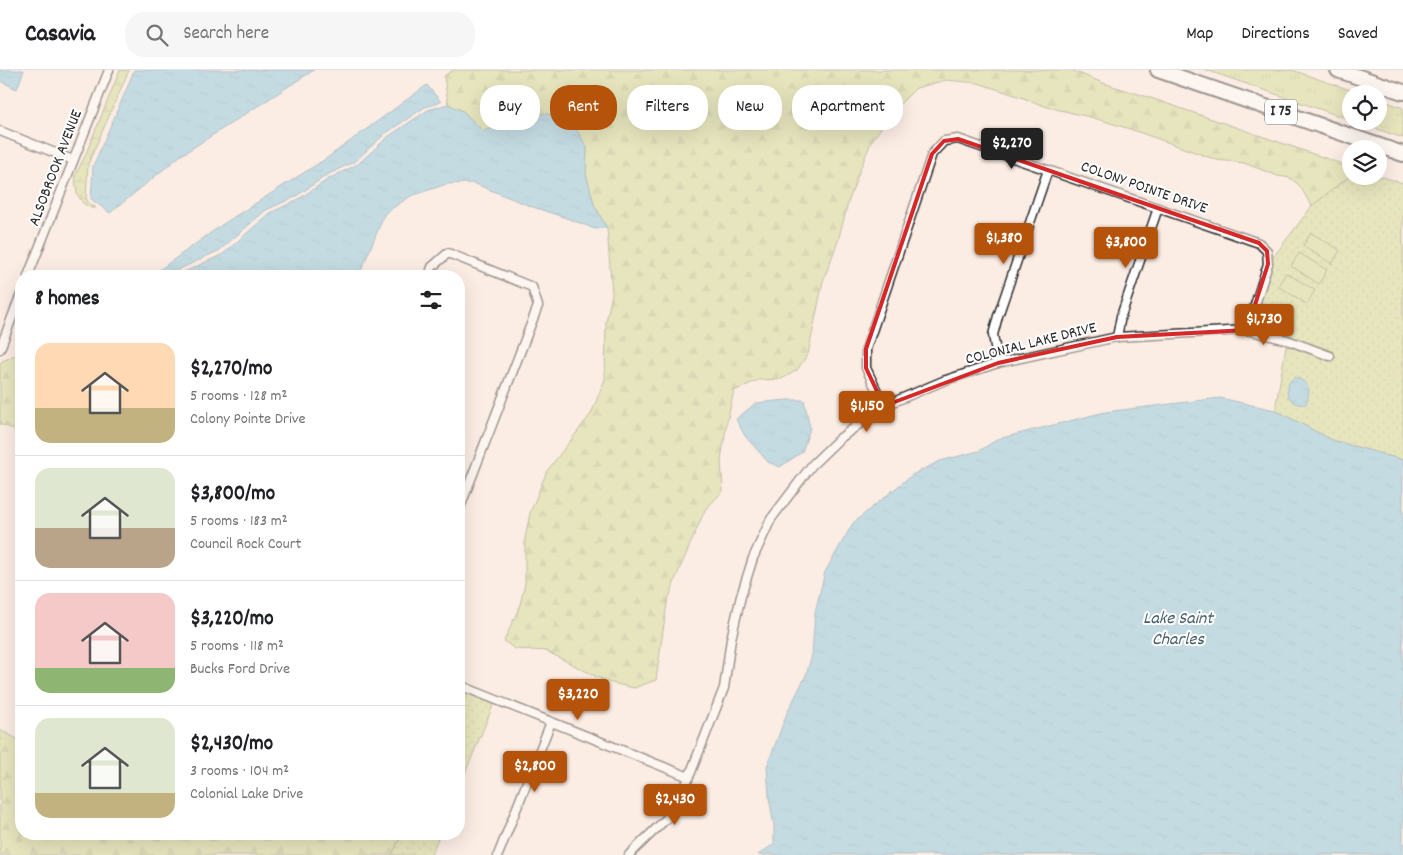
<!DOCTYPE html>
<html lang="en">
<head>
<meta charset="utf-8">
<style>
	:root { --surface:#fff; --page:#f6f6f6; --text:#202124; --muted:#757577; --line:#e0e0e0; --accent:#b45309 }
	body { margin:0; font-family:Dekko,sans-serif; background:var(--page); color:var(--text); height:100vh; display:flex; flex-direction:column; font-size:19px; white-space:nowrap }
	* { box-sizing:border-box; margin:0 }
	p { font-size:16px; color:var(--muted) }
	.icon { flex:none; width:28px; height:28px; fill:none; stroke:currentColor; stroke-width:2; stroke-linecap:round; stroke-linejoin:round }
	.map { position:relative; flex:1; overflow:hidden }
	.panel { position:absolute; left:15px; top:200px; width:450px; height:570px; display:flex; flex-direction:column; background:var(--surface); border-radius:20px; box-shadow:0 5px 20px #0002 }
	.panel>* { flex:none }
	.hud { position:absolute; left:480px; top:15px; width:475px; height:45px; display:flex; gap:10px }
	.fabs { position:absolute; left:1342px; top:15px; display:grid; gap:10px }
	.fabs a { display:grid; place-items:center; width:45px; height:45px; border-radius:50%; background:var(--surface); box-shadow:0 5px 20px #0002; font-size:25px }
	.price { position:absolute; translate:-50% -42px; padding:0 11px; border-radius:5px; background:var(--accent); color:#fff; font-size:16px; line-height:32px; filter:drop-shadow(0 1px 2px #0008) }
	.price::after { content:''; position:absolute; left:50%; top:30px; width:15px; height:11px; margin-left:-8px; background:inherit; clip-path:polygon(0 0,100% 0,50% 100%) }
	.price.on { background:#222; color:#fff }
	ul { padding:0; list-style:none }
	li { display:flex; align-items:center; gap:15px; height:125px; padding:0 20px }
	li+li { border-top:1px solid var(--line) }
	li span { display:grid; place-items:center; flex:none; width:140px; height:100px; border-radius:15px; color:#555 }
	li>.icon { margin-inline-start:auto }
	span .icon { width:60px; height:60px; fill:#fffc; stroke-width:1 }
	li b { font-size:21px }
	h2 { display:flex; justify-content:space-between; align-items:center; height:60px; padding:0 20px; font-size:21px }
	.chip { padding:0 18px; border-radius:20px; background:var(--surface); box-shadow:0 5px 20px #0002; font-size:18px; line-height:45px }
	.chip.on { background:var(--accent); color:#fff }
	header { display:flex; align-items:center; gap:30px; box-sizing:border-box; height:70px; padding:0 25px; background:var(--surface); border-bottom:1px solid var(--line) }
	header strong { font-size:24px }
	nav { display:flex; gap:28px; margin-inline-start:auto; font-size:18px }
	.search { width:350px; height:45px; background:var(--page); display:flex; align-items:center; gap:12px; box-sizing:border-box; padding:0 18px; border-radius:20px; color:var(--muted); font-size:19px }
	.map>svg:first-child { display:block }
	.grass { fill:url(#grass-tufts); stroke:#7c845d }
	.forest { fill:url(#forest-firs); stroke:#7c845d }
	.wetland { fill:url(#wetland-marsh); stroke:#7c845d }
	.park { fill:url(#park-dots); stroke:#7c845d }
	.garden { fill:#ccdc8f; stroke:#7c845d }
	.water { fill:url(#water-ripples); stroke:#5e8798 }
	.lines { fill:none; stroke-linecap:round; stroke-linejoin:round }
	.minor-casing { stroke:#2b2b2b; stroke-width:11 }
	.motorway-casing { stroke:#2b2b2b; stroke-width:18 }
	.minor { stroke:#fff; stroke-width:8 }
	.motorway { stroke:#fff; stroke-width:14 }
	.marked { fill:none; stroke:#d62828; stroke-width:4; stroke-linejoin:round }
	.labels { text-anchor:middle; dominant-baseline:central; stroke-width:4; stroke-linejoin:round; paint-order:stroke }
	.shield { fill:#fff; stroke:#6b6b6b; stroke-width:1 }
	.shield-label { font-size:15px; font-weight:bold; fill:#2b2b2b }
	.street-label { font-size:16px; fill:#2b2b2b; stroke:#fff }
	.water-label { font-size:18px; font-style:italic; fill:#49616b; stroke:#fff }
</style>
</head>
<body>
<header>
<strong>Casavia</strong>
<div class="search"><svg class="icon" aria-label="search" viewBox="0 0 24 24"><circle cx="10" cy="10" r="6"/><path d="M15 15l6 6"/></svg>Search here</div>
<nav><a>Map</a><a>Directions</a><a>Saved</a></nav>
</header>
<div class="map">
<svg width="1403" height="785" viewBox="0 0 1403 785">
	<defs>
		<pattern id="grass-tufts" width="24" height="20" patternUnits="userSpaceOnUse" patternTransform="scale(1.25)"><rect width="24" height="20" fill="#ccdc8f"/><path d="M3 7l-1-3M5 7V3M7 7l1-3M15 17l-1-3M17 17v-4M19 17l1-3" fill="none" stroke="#afbd7c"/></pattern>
		<pattern id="forest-firs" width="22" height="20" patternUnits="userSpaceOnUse" patternTransform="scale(1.25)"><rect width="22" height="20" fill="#ccdc8f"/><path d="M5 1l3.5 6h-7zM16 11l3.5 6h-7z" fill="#afbd7c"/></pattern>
		<pattern id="wetland-marsh" width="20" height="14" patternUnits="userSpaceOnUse" patternTransform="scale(1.25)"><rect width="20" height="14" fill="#ccdc8f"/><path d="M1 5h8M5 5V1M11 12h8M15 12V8" fill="none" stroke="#afbd7c"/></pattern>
		<pattern id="park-dots" width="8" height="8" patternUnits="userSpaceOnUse" patternTransform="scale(1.25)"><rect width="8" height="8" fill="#ccdc8f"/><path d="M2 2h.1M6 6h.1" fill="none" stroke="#afbd7c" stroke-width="1.8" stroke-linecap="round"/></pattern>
		<pattern id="water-ripples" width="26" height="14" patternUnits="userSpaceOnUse" patternTransform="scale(1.25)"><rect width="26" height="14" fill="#80c5e1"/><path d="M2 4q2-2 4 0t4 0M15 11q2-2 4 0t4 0" fill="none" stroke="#6fa9c1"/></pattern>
	</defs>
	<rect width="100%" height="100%" fill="#fbece4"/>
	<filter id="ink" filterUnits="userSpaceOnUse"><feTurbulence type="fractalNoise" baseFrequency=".02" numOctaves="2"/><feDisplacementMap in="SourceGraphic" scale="10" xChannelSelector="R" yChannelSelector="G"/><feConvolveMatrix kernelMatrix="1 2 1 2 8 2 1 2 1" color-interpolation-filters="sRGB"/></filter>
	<g filter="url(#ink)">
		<!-- grass -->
		<g class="grass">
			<path d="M1206 0H1292L1362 24H1351V50Z"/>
			<path d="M1379 29 1403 38V68L1354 51H1379Z"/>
		</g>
		<!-- forest -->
		<g class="forest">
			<path d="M453 0H1071L1103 13 1148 27 1351 97V105L1312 136 1299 115 1290 108 1278 106 1244 93 1217 90 1130 59 1094 48 1047 37 1018 26 978 13 946 10 916 18 891 43 871 72 859 102 848 133 838 171 823 211 808 284 797 300 782 309 758 310 734 321 727 352 721 390 723 421 705 440 677 505 667 533 656 610 634 618 607 612 546 581 515 579 504 571 519 538 525 514V468L530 443 547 401 591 344 605 309 606 252 612 224 607 158 595 137 586 104 587 77 524 44 500 56 483 61 463 41 448 34 444 6Z"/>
			<path d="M21 282V362L0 354V294L1 292Z"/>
			<path d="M0 660 21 671V764H402L392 785H0Z"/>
		</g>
		<!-- wetland -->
		<path class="wetland" d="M120 0H129L88 94 86 128 88 132 96 138H91L83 133 77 124 75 106 85 86Z"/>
		<!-- park -->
		<g class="park">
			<path d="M1351 105V106H1379L1403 113V390L1332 370 1275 340 1287 271 1247 260 1268 194 1312 136Z"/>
			<path d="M459 617 495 631 459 718Z"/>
			<path d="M402 764H440L431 785H392Z"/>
		</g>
		<!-- garden -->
		<g class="garden">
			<path d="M1311 163 1340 180 1332 194 1303 176Z"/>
			<path d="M1299 183 1327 200 1319 214 1291 196Z"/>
			<path d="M1286 203 1315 220 1307 234 1278 216Z"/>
		</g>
		<!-- water -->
		<g class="water">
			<path d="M0 0H24L17 19 0 11Z"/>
			<path d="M134 0H314L180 86 110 143 91 129 93 96 127 18Z"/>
			<path d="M427 15 441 32 425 37 386 63 355 91 327 105 295 127 266 140 220 180 165 206H151L223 154 327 88Z"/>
			<path d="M448 34 463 41 483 61 500 56 524 44H549L571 51 587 77 586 104 595 137 607 158 595 159 572 150 530 136 473 113 447 114 411 126 385 143 359 206H176L223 184 270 143 297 130 330 108 358 94 389 66 428 40Z"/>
			<path d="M1295 307C1310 313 1311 319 1306 334 1297 336 1292 332 1287 324L1289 312Z"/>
			<path d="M1220 328 1275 340 1332 370 1403 390V785H758L774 774V756L769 727 767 696 787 643 806 605 812 585 815 542 825 502 853 453 912 405 940 391 979 381 998 369 1105 342Z"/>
			<path d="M787 330H804L810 358 802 382 780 397 768 392 745 366 736 349 756 333Z"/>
		</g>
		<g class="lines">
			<defs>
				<g id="minor">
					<path d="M0 61 73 90"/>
					<path d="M28 206 109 0"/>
					<path d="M429 206 432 197 448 183 532 217 538 236 459 440"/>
					<path d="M1117 267 1121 246 1158 138"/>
					<path d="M0 279 21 224"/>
					<path d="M998 293 993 265 998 246 1048 100"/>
					<path d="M884 336 866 298V279L932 84 944 71 958 69 1259 173 1267 181 1268 194 1247 260"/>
					<path d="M459 615 689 707"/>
					<path d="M498 785 551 652"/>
					<path d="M629 785 669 746 680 730 724 618 731 569 741 526 753 488 771 449 812 395 839 369 884 336 943 311 998 293 1117 267 1247 260 1287 270 1330 286"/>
				</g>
				<g id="motorway">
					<path d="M1158 0 1403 84"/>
					<path d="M1338 0 1403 22"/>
				</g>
			</defs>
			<!-- minor casing -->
			<use href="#minor" class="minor-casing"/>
			<!-- motorway casing -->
			<use href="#motorway" class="motorway-casing"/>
			<!-- minor -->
			<use href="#minor" class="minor"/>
			<!-- motorway -->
			<use href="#motorway" class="motorway"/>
		</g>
	</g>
	<!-- marked area -->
	<path d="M0 0H1403V785H0ZM958 69 1259 173 1267 181 1268 194 1247 260 1117 267 998 293 884 336 866 298V279L932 84 944 71Z" fill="#fbece4" fill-opacity=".55" fill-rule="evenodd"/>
	<path class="marked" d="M958 69 1259 173 1267 181 1268 194 1247 260 1117 267 998 293 884 336 866 298V279L932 84 944 71Z"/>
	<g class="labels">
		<!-- shield labels -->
		<rect class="shield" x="1265" y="29.5" width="32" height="25" rx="4"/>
		<g class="shield-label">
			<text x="1281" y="42">I 75</text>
		</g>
		<!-- street labels -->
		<g class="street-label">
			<text transform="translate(56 98) rotate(-69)">ALSOBROOK AVENUE</text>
			<text transform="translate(1144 118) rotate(19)">COLONY POINTE DRIVE</text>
			<text transform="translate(1031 274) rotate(-14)">COLONIAL LAKE DRIVE</text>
		</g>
		<!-- water labels -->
		<g class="water-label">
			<text x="1178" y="549">Lake Saint<tspan x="1178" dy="21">Charles</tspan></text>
		</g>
	</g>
</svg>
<div class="fabs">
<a><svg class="icon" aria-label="locate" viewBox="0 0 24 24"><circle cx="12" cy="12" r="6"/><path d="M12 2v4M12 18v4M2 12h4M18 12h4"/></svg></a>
<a><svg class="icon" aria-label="layers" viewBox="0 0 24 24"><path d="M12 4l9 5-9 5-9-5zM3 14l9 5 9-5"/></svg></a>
</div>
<b class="price on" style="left:1012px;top:100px">$2,270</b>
<b class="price" style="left:1004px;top:195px">$1,380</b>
<b class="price" style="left:1126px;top:199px">$3,800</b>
<b class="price" style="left:1264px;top:276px">$1,730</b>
<b class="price" style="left:867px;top:363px">$1,150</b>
<b class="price" style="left:578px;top:651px">$3,220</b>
<b class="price" style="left:535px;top:723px">$2,800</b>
<b class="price" style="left:675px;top:756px">$2,430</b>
<div class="hud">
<a class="chip">Buy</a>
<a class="chip on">Rent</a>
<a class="chip">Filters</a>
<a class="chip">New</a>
<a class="chip">Apartment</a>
</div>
<section class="panel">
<h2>8 homes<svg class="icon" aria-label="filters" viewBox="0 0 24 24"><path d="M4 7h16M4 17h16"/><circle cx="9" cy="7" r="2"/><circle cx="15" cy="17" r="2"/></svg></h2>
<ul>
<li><span style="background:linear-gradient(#ffd9b3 65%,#c2b280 0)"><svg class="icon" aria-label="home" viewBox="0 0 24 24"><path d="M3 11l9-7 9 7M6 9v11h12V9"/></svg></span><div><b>$2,270/mo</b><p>5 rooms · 128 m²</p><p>Colony Pointe Drive</p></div></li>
<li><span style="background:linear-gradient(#dfe7d0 60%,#b9a48a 0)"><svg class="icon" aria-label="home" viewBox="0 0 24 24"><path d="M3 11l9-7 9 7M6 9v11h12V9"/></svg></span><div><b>$3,800/mo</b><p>5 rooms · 183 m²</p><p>Council Rock Court</p></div></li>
<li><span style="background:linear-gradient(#f6c9c9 75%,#8fb573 0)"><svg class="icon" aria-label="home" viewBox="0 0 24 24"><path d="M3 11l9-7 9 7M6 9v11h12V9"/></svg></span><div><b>$3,220/mo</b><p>5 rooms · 118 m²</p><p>Bucks Ford Drive</p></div></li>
<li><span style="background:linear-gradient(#dfe7d0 75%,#c2b280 0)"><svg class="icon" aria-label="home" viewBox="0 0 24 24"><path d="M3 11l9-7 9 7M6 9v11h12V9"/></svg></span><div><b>$2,430/mo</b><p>3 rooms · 104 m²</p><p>Colonial Lake Drive</p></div></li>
</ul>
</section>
</div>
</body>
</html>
